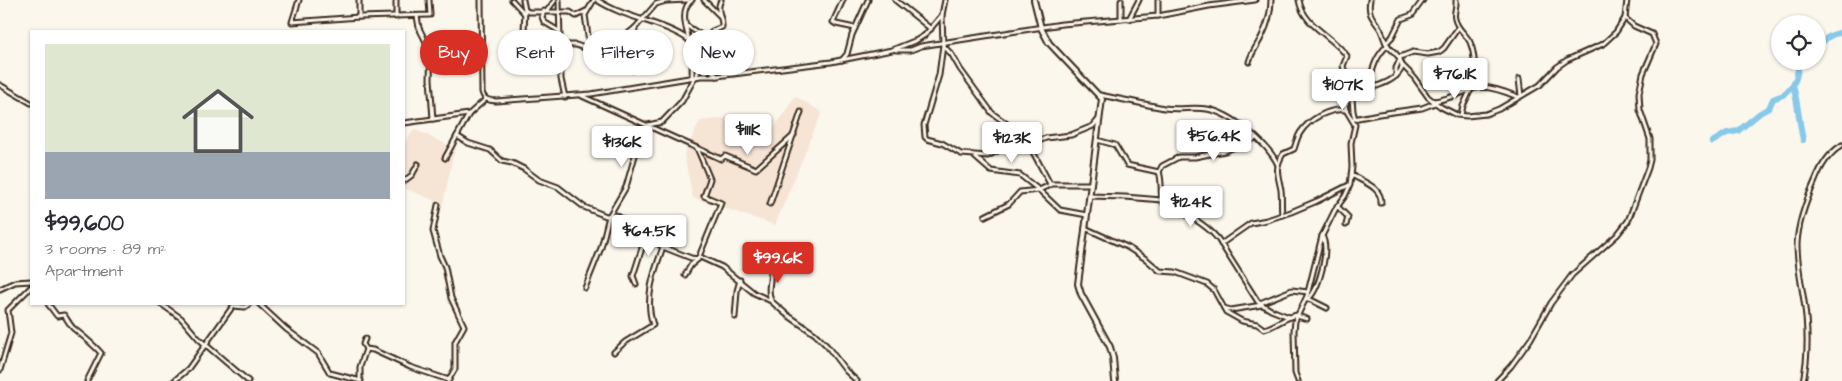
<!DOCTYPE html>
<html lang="en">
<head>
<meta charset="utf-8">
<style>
	:root { --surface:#fff; --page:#f2f2f3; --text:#2b2b33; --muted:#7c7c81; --line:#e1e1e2; --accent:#d93025 }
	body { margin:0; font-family:"Architects Daughter",sans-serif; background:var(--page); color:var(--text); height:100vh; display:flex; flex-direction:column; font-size:19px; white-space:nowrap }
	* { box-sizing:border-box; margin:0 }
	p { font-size:16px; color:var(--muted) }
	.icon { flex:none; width:28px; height:28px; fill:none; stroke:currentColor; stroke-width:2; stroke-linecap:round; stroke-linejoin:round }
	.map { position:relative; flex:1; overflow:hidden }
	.details { position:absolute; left:30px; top:30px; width:375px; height:275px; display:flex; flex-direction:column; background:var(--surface); border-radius:0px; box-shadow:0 1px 4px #0004 }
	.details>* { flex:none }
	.guide { position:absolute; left:420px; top:30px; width:475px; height:45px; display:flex; gap:10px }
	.fabs { position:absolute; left:1771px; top:15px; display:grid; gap:10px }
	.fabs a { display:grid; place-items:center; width:55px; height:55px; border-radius:50%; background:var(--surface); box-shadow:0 1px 4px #0004; font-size:25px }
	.price { position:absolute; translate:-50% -42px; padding:0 11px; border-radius:5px; background:#fff; color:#222; font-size:16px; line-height:32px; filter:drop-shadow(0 1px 2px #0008) }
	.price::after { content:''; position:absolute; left:50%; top:30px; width:15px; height:11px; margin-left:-8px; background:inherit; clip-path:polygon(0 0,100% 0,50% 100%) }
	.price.on { background:var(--accent); color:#fff }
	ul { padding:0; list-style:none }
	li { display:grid; align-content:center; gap:10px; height:265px; padding:0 15px }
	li+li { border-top:1px solid var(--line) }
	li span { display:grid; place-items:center; height:155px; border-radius:0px; color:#555 }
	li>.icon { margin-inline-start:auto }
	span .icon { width:90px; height:90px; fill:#fffc; stroke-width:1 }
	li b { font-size:21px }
	.pill { padding:0 18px; border-radius:22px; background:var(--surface); box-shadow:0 1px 4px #0004; font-size:18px; line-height:45px }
	.pill.on { background:var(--accent); color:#fff }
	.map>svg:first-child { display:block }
	.built { fill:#f6e4d5 }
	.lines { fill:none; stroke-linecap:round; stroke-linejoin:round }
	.river { stroke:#88c9e9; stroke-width:6 }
	.minor-casing { stroke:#3b2a1e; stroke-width:7 }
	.tertiary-casing { stroke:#3b2a1e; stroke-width:8 }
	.minor { stroke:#fbf7ec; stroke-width:3 }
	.tertiary { stroke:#fbf7ec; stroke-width:4 }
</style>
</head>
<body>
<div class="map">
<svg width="1842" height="381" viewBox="0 0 1842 381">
	<rect width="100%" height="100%" fill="#fbf7ec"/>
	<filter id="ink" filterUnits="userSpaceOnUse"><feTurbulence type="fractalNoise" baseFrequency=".02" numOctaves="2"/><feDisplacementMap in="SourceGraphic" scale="10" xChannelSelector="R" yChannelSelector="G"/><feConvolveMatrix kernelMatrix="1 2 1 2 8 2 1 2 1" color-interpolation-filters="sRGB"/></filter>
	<g filter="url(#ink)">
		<!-- built -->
		<g class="built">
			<path d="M795 96 822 112 775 225 693 198 684 154 700 121 726 118 770 135Z"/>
			<path d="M414 129 456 149 453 156 443 204 404 188V144Z"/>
		</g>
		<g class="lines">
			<!-- river -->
			<g class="river">
				<path d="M1818 47C1825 39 1831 33 1842 33"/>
				<path d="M1793 85C1798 103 1799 121 1803 140"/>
				<path d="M1712 142 1727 133 1738 131 1760 113 1769 108 1773 99 1783 95 1793 85 1796 78 1799 65 1804 61"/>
			</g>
			<defs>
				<g id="minor">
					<path d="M299 0 292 22 359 17 430 15 429 0"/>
					<path d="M359 0V17"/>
					<path d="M481 0 482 92C484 100 488 100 496 101L591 94 701 76H717L831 62 892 50 917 40 925 35 942 15 945 0"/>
					<path d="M512 0 524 13"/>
					<path d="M523 0 525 10 529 12H570L576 16 586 11"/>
					<path d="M559 0 561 79 565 97"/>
					<path d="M597 0C626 19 661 21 689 40"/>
					<path d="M704 0 719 15"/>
					<path d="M843 0 833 22 836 24 855 28"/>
					<path d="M895 0 931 29"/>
					<path d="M1121 0V19"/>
					<path d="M1299 0C1303 26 1333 36 1347 56L1343 66 1348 82 1351 98"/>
					<path d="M1456 0C1457 7 1453 13 1455 19 1457 29 1466 34 1470 42 1476 57 1475 75 1471 90"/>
					<path d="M544 11 542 17 544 22 559 31"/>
					<path d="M547 11 555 0"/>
					<path d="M942 15 943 45 952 55 960 69 992 113 1025 137 1050 184H1091"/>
					<path d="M417 16 419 28 431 52 430 79 433 119"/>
					<path d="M1158 16V0"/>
					<path d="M396 17V0"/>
					<path d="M1129 19 1139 0"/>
					<path d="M687 26 709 40"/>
					<path d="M524 31 525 10"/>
					<path d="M625 36 633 51"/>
					<path d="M1386 43 1392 37 1401 19 1412 15 1423 0"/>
					<path d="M561 45H576L590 50 613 45 619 41 635 28 656 4 666 1 688 0"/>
					<path d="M943 45 939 75 924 125 925 137 927 139 942 143 961 154 988 156 1007 146H1026L1046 138 1071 135 1093 126 1099 119"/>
					<path d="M590 50 585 15 594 0"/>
					<path d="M896 50H911L921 46 1062 24 1158 16 1209 6 1255 0"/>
					<path d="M1400 57 1413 52 1428 54 1439 52 1444 48 1458 28"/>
					<path d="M705 59 709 68 717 76"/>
					<path d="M842 60 847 54 852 35 868 0"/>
					<path d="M1249 62C1252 51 1258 45 1262 36 1267 26 1271 12 1271 0"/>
					<path d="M1402 65 1413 76 1428 97 1441 107 1457 115 1467 116 1486 114 1499 109 1540 85 1557 67 1567 60 1603 44 1616 32 1625 18"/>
					<path d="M632 70 635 63 633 51 635 28"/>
					<path d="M1396 76V68L1400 59"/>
					<path d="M692 78C692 69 693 59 691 50 689 34 677 11 692 0"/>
					<path d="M1519 79 1521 96"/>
					<path d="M0 85 31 103"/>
					<path d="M1367 90C1372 73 1374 57 1388 45"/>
					<path d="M1100 95C1121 99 1143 104 1164 108 1179 110 1193 107 1207 109 1231 113 1268 143 1278 165"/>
					<path d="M1352 98 1353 111 1355 119"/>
					<path d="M1433 101C1448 100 1460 93 1475 88 1487 85 1506 92 1518 97"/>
					<path d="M1461 115 1463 106 1470 91"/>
					<path d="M1353 119 1379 114 1422 108 1435 103"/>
					<path d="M404 123 469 114"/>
					<path d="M457 136 468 143 490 150 502 161 512 163 524 169 539 180 558 187 584 207 606 216 616 215 663 247 691 258 698 259 721 203 704 196 710 179 697 148 582 96"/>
					<path d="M1097 140 1115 145 1127 165 1159 172C1163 182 1159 194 1164 204 1184 213 1204 222 1218 239L1258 302 1271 310 1289 317"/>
					<path d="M697 148 721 159 725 156 756 169 794 135"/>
					<path d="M975 157 991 171 1020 175 1039 190 1060 210 1087 215"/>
					<path d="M445 158 469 114 486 99"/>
					<path d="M1159 172 1162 166 1179 157H1195L1225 151 1256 138"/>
					<path d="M1352 175C1363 182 1382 187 1381 203"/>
					<path d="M404 181 412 175 418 164"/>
					<path d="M1089 196 1125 197 1162 200"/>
					<path d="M770 204 801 112"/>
					<path d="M438 205 433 231 440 256 445 267 451 298 464 326 455 342V369L448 381"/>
					<path d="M1337 206 1348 217 1346 225"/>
					<path d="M1282 215C1281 207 1282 198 1281 190 1278 174 1274 169 1283 154L1294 149C1296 143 1297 138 1300 133 1309 119 1329 108 1346 110"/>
					<path d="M985 216 1009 204 1020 192 1039 190 1050 185"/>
					<path d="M1085 228 1127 247 1146 259 1160 271 1175 272 1207 284 1214 290 1226 312 1242 321 1257 324 1264 329C1277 326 1284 317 1297 315"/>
					<path d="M1221 244 1251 223 1267 220 1291 212 1317 201 1349 185"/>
					<path d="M700 257 722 267 754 293 771 301 786 314 815 334 827 346 846 371 857 381"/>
					<path d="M770 271C772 282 766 288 771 300"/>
					<path d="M685 275 691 265 698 259"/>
					<path d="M636 284 633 276 642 248 643 233"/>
					<path d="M585 288 601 248 609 216 626 187 638 145 648 125 662 122 682 101 705 59 712 31 722 27C723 17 715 11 721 0"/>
					<path d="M0 289 15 282 31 281"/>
					<path d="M1309 299 1327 308"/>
					<path d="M1307 300C1319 291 1330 249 1322 236"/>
					<path d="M1260 303 1292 290 1308 292"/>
					<path d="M48 304 57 316 64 315C67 319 70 325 73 328 83 336 92 343 101 353L87 381"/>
					<path d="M161 304 181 318 199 339 248 381"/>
					<path d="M259 304 286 329 318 353 330 373 361 381"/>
					<path d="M1224 308 1231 310 1262 305"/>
					<path d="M1297 316 1307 319"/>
					<path d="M735 317 737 291 740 280"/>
					<path d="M365 339 363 344 366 349 373 350 410 367 449 380"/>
					<path d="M614 352 625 342 653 325C644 299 654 272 663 247"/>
					<path d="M0 370 11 333 8 310 31 287"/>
					<path d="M174 381 188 369 233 306 245 307 249 304"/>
					<path d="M360 381V367L366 349"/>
					<path d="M1298 381 1295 373 1294 331 1295 321 1307 296 1322 236 1335 210 1345 196 1350 185 1352 167 1351 143 1355 125 1346 110 1345 105C1357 85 1391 90 1402 68 1402 56 1394 53 1387 45 1384 40 1383 35 1381 30 1374 19 1367 15 1370 0"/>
					<path d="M1497 381 1511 366 1530 340 1551 303 1572 275 1617 235 1628 221 1648 168 1650 160V139L1640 110 1639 93 1643 74 1656 44 1652 34 1634 26 1625 18 1627 0"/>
					<path d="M1803 381C1809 354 1808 328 1804 301 1801 282 1797 263 1797 244 1798 222 1806 201 1815 181 1821 166 1828 154 1842 145"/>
				</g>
				<path id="tertiary" d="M1034 0 1041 28 1049 43 1102 99 1078 284 1081 294 1110 347 1113 358 1115 381"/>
			</defs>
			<!-- minor casing -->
			<use href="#minor" class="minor-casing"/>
			<!-- tertiary casing -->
			<use href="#tertiary" class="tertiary-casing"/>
			<!-- minor -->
			<use href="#minor" class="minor"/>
			<!-- tertiary -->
			<use href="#tertiary" class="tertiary"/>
		</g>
	</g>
</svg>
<div class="fabs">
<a><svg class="icon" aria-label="locate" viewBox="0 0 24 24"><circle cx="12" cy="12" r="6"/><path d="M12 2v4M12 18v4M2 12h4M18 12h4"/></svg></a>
</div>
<b class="price" style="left:1455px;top:100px">$76.1K</b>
<b class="price" style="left:1343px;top:111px">$107K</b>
<b class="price" style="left:748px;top:156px">$111K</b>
<b class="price" style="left:1214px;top:162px">$56.4K</b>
<b class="price" style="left:1012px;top:164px">$123K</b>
<b class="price" style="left:622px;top:168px">$136K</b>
<b class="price" style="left:1191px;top:228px">$124K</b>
<b class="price" style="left:649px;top:257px">$64.5K</b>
<b class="price on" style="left:778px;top:284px">$99.6K</b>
<div class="guide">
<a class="pill on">Buy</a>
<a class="pill">Rent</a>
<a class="pill">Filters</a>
<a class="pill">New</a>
</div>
<section class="details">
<ul>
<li><span style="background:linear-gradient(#dfe7d0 70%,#9aa5b1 0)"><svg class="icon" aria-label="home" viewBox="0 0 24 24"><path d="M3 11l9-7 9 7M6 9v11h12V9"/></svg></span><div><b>$99,600</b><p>3 rooms · 89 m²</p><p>Apartment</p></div></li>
</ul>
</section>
</div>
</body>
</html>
